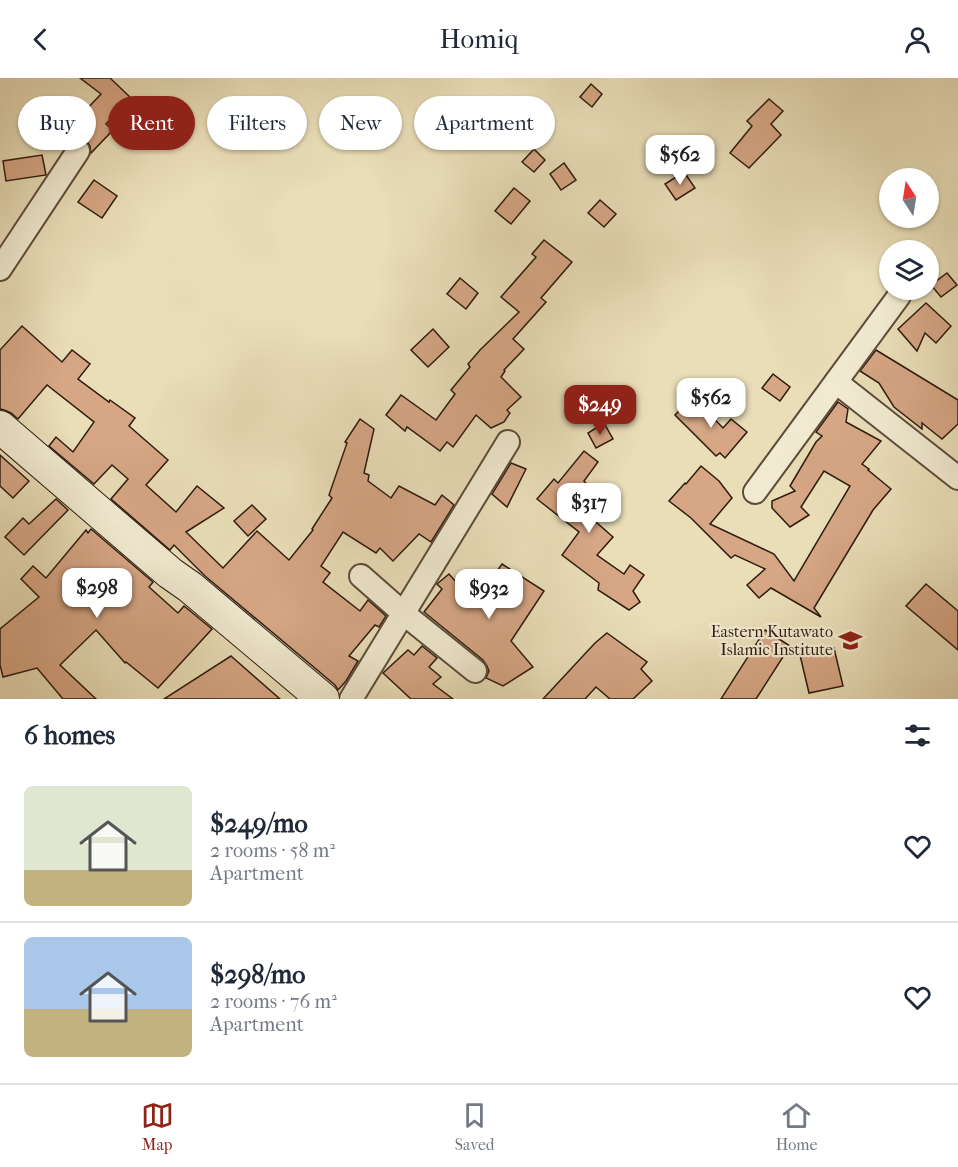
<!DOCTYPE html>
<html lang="en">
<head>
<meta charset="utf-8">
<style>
	:root { --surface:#fff; --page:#f2f2f3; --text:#1f2937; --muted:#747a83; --line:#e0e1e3; --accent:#8f2418 }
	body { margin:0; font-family:"IM FELL French Canon",serif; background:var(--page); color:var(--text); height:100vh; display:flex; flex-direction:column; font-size:22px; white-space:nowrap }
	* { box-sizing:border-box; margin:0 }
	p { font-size:20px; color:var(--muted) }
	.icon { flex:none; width:33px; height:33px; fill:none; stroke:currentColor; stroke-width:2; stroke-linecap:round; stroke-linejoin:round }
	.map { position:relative; height:621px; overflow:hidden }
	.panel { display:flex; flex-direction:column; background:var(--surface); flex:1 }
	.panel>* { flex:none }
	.top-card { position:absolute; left:18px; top:18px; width:600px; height:54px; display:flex; gap:12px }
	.needle { width:39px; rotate:348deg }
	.controls { position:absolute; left:879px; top:90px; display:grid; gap:12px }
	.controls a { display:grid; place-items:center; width:60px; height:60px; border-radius:50%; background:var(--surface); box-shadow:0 2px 4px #0004; font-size:30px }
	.price { position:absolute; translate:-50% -51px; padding:0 14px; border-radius:12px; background:#fff; color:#222; font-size:20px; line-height:39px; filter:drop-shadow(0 2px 3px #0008) }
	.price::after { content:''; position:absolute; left:50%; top:36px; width:18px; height:14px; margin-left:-9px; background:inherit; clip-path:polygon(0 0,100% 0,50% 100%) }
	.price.selected { background:var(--accent); color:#fff }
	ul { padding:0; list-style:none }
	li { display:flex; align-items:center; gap:18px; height:150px; padding:0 24px }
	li+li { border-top:2px solid var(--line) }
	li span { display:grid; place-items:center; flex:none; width:168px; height:120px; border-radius:9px; color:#555 }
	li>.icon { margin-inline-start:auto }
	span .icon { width:72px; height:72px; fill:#fffc; stroke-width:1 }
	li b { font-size:26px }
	h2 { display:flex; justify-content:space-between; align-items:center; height:72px; padding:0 24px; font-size:26px }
	.pill { padding:0 21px; border-radius:27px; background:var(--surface); box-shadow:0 2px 4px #0004; font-size:21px; line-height:54px }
	.pill.selected { background:var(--accent); color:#fff }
	header { display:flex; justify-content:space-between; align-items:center; height:78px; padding:0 24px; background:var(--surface); font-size:27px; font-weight:600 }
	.tab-bar { display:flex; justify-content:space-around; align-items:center; height:84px; border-top:2px solid var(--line); background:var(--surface); font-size:16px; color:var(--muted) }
	.tab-bar a { display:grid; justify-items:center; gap:3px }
	.tab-bar .selected { color:var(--accent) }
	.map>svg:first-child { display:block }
	.building { fill:#d6a685; stroke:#2d1b0f; stroke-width:1.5 }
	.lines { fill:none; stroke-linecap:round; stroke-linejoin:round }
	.street-casing { stroke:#5c4c39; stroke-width:26 }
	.secondary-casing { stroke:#2d1b0f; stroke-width:34 }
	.street { stroke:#f1ead1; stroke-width:22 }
	.secondary { stroke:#f1ead1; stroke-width:32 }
	.labels { text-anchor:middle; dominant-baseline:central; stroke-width:4.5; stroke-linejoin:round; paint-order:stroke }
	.poi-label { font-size:16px; fill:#2d1b0f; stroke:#f1ead1; text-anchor:end }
</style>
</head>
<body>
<header><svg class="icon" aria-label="back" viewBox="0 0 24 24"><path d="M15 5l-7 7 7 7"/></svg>Homiq<svg class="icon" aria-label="person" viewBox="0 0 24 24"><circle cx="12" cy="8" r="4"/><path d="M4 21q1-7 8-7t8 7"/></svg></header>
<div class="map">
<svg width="958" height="621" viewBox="0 0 958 621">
	<rect width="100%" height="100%" fill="#e9deb8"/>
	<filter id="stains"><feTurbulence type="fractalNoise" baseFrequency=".00333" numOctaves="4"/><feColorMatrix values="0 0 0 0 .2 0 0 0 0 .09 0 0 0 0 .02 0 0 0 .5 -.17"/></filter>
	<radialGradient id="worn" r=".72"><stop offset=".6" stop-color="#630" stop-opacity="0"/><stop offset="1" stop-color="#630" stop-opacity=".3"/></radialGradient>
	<!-- building -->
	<g class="building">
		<path d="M80 0H110L131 20 106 46 113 52 91 75 90 68 86 62 79 60H74L66 53 101 16Z"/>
		<path d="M591 6 602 16 592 29 580 19Z"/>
		<path d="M769 21 783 33 771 46 781 57 749 90 730 75 752 48 747 43Z"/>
		<path d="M534 71 545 82 534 94 522 84Z"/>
		<path d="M42 77 46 97 6 103 3 83Z"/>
		<path d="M564 85 576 102 561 112 550 96Z"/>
		<path d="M684 94 695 110 676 122 665 106Z"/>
		<path d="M94 102 117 118 102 140 78 124Z"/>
		<path d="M514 110 530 123 511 146 495 133Z"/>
		<path d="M600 122 616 136 604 149 588 135Z"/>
		<path d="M544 162 572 184 541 220 546 224 513 261 524 271 504 292 505 293 501 299 521 319 507 332 510 335 504 344 491 350 476 337 453 369 447 364 440 373 407 349 405 353 386 337 401 317 436 342 455 316 451 312 470 289 468 286 480 272 519 234 501 219 536 179 532 176Z"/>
		<path d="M947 195 957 207 941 219 931 207Z"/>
		<path d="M460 200 478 215 466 231 447 216Z"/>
		<path d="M926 225 951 248 936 265 925 255 917 273 898 251Z"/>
		<path d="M22 248 62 284 72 272 90 286 78 301 109 324 110 322 135 340 129 348 168 382 146 407 176 434 197 408 224 430 186 454 223 490 257 453 289 482 313 452 312 451 332 420 329 417 347 365 345 364 360 341 374 351 364 395 369 397 368 403 391 420 399 408 435 427 442 417 454 427 431 464 419 456 393 483 380 470 376 475 343 454 321 488 330 495 323 504 360 533 368 522 386 538 379 549 375 547 349 578 358 583 346 603 338 612 335 607 205 498 174 467 170 472 111 421 128 401 112 387 94 406 49 368 56 359 73 374 94 344 47 307 18 341 11 335 4 332 0 331V272Z"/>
		<path d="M433 251 449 269 428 289 411 272Z"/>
		<path d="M876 272 958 322V346L942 361 922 345V351L894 329 879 305 860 293Z"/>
		<path d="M773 296 790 309 780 323 762 310Z"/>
		<path d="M693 319 723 350 731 341 747 354 725 380 720 375 716 378 675 337Z"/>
		<path d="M838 324 848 331 846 344 881 363 862 386 869 391 868 392 891 411 873 432 814 530 821 539 771 510 759 520 747 507 765 491 735 477 731 480 691 440 669 423 685 405 686 406 701 388 719 403 732 420 710 446 774 476 794 503 850 408 824 393 801 429 809 437 790 449 772 430V423L795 413 790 408 816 364 822 358 816 354Z"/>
		<path d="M604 345 613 361 596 370 588 355Z"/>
		<path d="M584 373 598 384 584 403 594 415 579 429 613 459 597 477 624 496 630 487 644 497 633 513 640 524 629 532 598 512 599 505 562 477 579 454 537 421 554 401 558 405Z"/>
		<path d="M0 377 29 403 13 420 0 408Z"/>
		<path d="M511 385 526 391 507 429 492 416Z"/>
		<path d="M56 421 68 432 24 477 5 459 23 440 29 446Z"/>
		<path d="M252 427 266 441 248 458 234 443Z"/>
		<path d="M91 451 153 504 149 509 178 535 184 528 212 551 158 610 126 584 125 585 96 552 60 587 96 621H63L37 590 3 599 0 587V551L39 519 21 501 33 488 46 500 86 452 88 455Z"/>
		<path d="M502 486 544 513 511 563 533 589 503 608 486 600 489 593 487 588 483 582 424 534 442 511 437 506 449 496 458 506 461 502 480 517Z"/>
		<path d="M926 506 958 533V572L906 528Z"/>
		<path d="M765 552 790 568 756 621H721Z"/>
		<path d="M607 555 647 584 641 591 652 603 633 621H610L596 609 585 621H543L595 565Z"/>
		<path d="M422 568 437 580 429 589 441 599 433 606 453 621H411L383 595 408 572 414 577Z"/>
		<path d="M834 570 843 608 809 615 800 577Z"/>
		<path d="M231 578 280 621H164Z"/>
	</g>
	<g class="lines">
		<defs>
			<g id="street">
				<path d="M0 191 78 73"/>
				<path d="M836 304 958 400"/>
				<path d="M755 414 899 218"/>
				<path d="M361 498 403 535 475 593"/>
				<path d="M351 621 508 364"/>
			</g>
			<path id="secondary" d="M0 349 170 495 190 509 323 621"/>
		</defs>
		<!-- street casing -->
		<use href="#street" class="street-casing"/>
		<!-- secondary casing -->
		<use href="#secondary" class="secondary-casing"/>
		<!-- street -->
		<use href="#street" class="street"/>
		<!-- secondary -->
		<use href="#secondary" class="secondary"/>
	</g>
	<!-- icons -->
	<defs>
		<symbol id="school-bare" viewBox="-9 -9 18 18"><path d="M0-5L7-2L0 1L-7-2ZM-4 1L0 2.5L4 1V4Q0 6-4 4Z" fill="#8f2418" stroke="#f1ead1" stroke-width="2.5" paint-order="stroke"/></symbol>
	</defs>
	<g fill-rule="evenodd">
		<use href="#school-bare" x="834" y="546" width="33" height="33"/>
	</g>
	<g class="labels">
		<!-- poi labels -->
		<g class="poi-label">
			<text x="833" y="553">Eastern Kutawato<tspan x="833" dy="18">Islamic Institute</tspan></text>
		</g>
	</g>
	<rect width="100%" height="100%" filter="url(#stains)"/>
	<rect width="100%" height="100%" fill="url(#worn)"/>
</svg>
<div class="controls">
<a><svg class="needle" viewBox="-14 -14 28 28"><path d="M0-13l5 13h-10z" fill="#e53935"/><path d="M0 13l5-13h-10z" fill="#747a83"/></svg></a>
<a><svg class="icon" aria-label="layers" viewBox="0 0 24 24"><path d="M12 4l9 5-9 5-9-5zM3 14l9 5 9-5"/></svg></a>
</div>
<b class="price" style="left:680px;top:108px">$562</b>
<b class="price" style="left:711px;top:351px">$562</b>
<b class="price selected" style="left:600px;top:358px">$249</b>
<b class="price" style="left:589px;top:456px">$317</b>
<b class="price" style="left:97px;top:541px">$298</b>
<b class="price" style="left:489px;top:542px">$932</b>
<div class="top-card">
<a class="pill">Buy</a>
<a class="pill selected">Rent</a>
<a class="pill">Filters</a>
<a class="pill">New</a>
<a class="pill">Apartment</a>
</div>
</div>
<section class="panel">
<h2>6 homes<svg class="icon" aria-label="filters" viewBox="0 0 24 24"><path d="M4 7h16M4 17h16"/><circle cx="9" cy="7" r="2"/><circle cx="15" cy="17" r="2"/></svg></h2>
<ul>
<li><span style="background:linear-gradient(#dfe7d0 70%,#c2b280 0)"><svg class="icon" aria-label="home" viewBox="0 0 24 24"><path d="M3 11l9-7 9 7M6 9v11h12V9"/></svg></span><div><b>$249/mo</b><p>2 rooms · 58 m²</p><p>Apartment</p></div><svg class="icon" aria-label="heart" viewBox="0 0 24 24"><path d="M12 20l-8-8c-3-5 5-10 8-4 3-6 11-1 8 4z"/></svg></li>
<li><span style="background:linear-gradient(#a9c7e8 60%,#c2b280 0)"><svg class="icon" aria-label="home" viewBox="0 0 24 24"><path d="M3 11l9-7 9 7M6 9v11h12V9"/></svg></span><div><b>$298/mo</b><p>2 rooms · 76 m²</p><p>Apartment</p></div><svg class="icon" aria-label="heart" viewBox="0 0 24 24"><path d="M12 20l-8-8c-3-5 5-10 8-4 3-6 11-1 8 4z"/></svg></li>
</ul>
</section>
<nav class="tab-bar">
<a class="selected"><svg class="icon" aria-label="map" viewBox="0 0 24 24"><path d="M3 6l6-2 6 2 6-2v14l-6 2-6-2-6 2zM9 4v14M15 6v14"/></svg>Map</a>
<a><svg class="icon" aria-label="saved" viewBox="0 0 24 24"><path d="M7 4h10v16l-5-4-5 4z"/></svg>Saved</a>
<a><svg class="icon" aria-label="home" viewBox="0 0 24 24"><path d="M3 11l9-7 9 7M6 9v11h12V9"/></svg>Home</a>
</nav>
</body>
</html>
